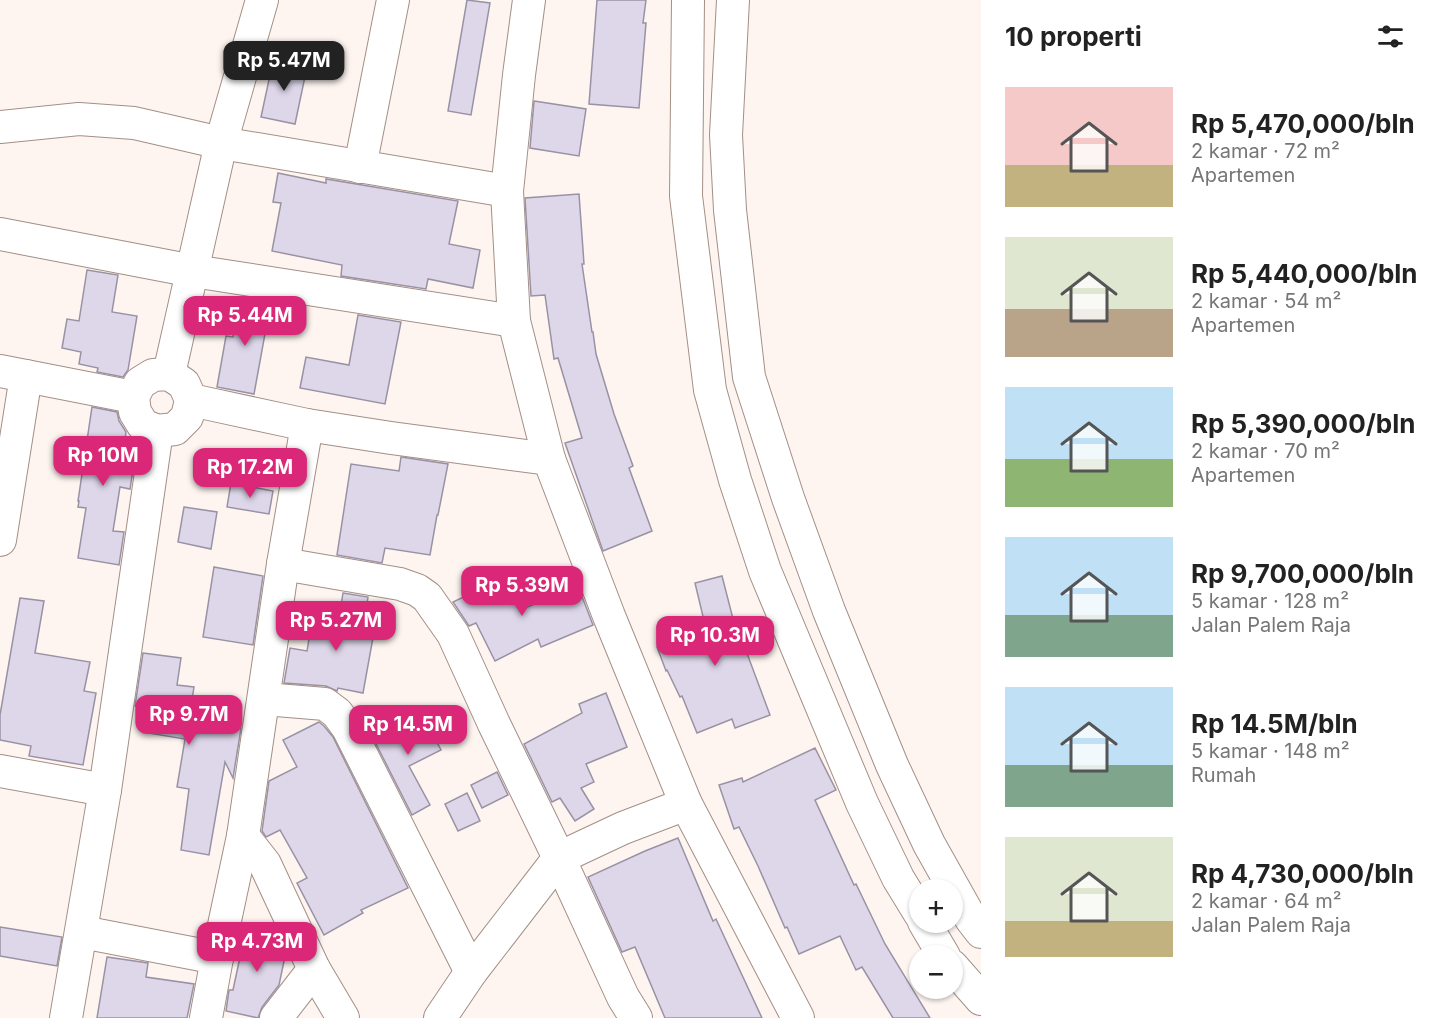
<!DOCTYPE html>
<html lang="id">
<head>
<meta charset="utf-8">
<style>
	:root { --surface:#fff; --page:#f6f6f6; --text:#222; --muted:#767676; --accent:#db2777 }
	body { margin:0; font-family:Inter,sans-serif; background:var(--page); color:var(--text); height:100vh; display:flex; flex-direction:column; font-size:22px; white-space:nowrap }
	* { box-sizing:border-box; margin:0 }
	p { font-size:20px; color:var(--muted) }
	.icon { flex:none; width:33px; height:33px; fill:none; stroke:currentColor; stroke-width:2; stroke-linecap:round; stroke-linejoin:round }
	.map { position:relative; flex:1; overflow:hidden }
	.details { display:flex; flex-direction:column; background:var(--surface); width:450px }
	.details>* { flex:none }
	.fabs { position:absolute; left:909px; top:879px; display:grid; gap:12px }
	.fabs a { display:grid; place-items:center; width:54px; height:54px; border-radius:50%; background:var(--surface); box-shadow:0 2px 4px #0004; font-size:30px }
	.price { position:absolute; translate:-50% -51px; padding:0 14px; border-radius:12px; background:var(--accent); color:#fff; font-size:20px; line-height:39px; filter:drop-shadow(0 2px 3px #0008) }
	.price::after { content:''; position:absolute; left:50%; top:36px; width:18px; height:14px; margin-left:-9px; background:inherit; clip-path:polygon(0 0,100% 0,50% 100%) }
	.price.on { background:#222; color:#fff }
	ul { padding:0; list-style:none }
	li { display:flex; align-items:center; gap:18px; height:150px; padding:0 24px }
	li span { display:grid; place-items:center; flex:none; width:168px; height:120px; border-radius:0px; color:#555 }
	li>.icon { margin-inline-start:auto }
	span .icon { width:72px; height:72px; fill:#fffc; stroke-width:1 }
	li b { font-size:26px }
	h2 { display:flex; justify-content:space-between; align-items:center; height:72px; padding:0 24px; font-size:26px }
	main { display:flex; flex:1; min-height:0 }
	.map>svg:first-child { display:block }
	.building { fill:#ded7ea; stroke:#9992a4; stroke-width:1.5 }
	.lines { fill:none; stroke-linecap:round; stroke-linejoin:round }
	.street-casing { stroke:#a38f86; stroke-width:34 }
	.street { stroke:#fff; stroke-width:32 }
</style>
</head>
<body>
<main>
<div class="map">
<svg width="981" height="1018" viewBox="0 0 981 1018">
	<rect width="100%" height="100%" fill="#fef5f1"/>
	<!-- building -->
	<g class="building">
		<path d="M467 0 490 3 471 115 448 111Z"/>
		<path d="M597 0H646L643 23H646L639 108 589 104Z"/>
		<path d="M273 61 307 67 295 124 261 117Z"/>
		<path d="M534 101 586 109 579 156 530 148Z"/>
		<path d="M278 173 326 183V179L458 201 449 244 480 250 473 288 428 279 426 289 341 276 342 265 272 251 281 203 273 202Z"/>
		<path d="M579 194 584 264H582L592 332H593L596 354 614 414 633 466 629 468 652 531 603 551 565 443 582 438 558 358 554 359 545 295 531 296 525 198Z"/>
		<path d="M87 270 118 275 112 312 137 316 128 370 123 377 97 372 98 368 79 364 81 352 62 348 67 319 79 321Z"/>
		<path d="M240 297 271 301 254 394 217 387 226 336 233 337Z"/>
		<path d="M358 315 401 322 385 404 300 388 306 357 349 365Z"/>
		<path d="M92 407 117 412 119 421 126 432 122 461 134 463 130 489 120 487 113 531 124 532 119 565 78 558 86 508 78 507 79 501H78Z"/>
		<path d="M401 457 448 464 438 515H437L430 555 385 548 382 563 337 555 351 464 399 471Z"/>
		<path d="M231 483 273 491 269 514 227 507Z"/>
		<path d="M184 507 217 512 211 549 178 542Z"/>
		<path d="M214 567 263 576 253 645 203 637Z"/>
		<path d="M509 575 525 608 578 586 593 625 541 647 538 639 495 661 476 623 469 626 453 602Z"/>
		<path d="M722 576 741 650 745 648 770 715 735 728 732 719 697 733 682 696 680 697 667 670 666 671 657 647 706 629 695 583Z"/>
		<path d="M343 593 368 597 363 630 374 632 363 693 338 688 337 691 326 686 284 683 290 648 307 651 311 627 337 631Z"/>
		<path d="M20 598 44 601 35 653 90 662 84 691 96 693 83 765 29 756 31 746 0 740V715Z"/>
		<path d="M143 653 181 658 177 685 194 687 189 719 241 728 233 778 225 762 209 855 181 850 189 789 177 787 185 739 148 733 152 708 135 706Z"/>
		<path d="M606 693 627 747 586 764 594 782 581 788 594 809 575 821 560 798 552 802 524 744 582 713 579 704Z"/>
		<path d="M421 712 441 750 409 766 430 805 412 815 372 736Z"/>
		<path d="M319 722 324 726 333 737 408 888 361 910 363 913 324 935 297 883 307 878 280 830 266 837 262 831 269 781 297 767 283 740Z"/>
		<path d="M815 748 836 790 815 800 854 885 856 884 885 944 930 1018H893L862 967 856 970 840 936 799 954 787 927 785 928 758 866 739 827 734 829 719 785 742 778 743 782Z"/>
		<path d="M497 772 508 795 482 808 471 785Z"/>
		<path d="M467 793 480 821 458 831 445 804Z"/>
		<path d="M678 838 713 921 716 919 762 1018H665L635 947 622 952 588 877 645 851Z"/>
		<path d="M0 927 62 937 57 966 0 956Z"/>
		<path d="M246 929 279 936 286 952 279 985 262 1007 258 1018 226 1011 229 990H233Z"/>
		<path d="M107 957 148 963 146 977 194 984 187 1018H97Z"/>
	</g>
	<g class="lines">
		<defs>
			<g id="street">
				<path d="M529 0 519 75 507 191 514 321 549 459 609 616 686 804 798 1018"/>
				<path d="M688 0 686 196 710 390 735 480 765 571 862 803 898 878 920 914"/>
				<path d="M733 0 726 135 730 210 749 377 788 498 829 611 892 765 929 844 971 919 981 932"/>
				<path d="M0 127 79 119 134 123 221 143 507 191"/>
				<path d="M360 167 393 0"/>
				<path d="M0 234 193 271 514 321"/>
				<path d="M0 371 133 397"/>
				<path d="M169 374 221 143 262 0"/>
				<path d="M169 374 184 384 191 400 187 417 175 429 157 431 143 425 135 412 133 397 140 383 153 375Z"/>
				<path d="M191 400 307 425 391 438 549 459"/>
				<path d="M0 540 26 376"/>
				<path d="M283 564 400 584 417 590 427 597 453 634 494 724 559 858 623 997 636 1018"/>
				<path d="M264 699 325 704 337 713 348 728 471 972"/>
				<path d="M0 771 105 790"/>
				<path d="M243 836 265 864 314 969 343 1018"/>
				<path d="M924 922 944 956"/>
				<path d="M82 932 217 958"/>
				<path d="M952 966 981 999"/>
				<path d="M66 1018 105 790 157 431"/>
				<path d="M206 1018 217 958 243 836 283 564 307 425"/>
				<path d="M276 1018 314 969"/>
				<path d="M440 1018 471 972 559 858 623 828 686 804"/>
			</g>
		</defs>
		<!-- street casing -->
		<use href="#street" class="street-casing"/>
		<!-- street -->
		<use href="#street" class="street"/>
	</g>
</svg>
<div class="fabs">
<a>+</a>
<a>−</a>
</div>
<b class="price on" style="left:284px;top:92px">Rp 5.47M</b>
<b class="price" style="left:245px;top:347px">Rp 5.44M</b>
<b class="price" style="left:103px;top:487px">Rp 10M</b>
<b class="price" style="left:250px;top:499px">Rp 17.2M</b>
<b class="price" style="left:522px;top:617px">Rp 5.39M</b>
<b class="price" style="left:336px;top:652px">Rp 5.27M</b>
<b class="price" style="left:715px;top:667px">Rp 10.3M</b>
<b class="price" style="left:189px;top:746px">Rp 9.7M</b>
<b class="price" style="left:408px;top:756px">Rp 14.5M</b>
<b class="price" style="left:257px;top:973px">Rp 4.73M</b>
</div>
<section class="details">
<h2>10 properti<svg class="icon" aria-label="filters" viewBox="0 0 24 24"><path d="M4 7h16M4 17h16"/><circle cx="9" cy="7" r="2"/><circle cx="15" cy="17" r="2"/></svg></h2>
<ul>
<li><span style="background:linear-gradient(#f6c9c9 65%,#c2b280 0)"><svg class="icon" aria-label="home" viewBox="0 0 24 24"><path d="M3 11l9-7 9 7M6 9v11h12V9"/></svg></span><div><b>Rp 5,470,000/bln</b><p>2 kamar · 72 m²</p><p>Apartemen</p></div></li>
<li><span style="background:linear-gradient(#dfe7d0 60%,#b9a48a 0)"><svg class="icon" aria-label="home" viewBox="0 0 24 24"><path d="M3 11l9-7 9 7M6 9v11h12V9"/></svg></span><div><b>Rp 5,440,000/bln</b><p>2 kamar · 54 m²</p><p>Apartemen</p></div></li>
<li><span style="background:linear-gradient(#bfe0f5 60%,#8fb573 0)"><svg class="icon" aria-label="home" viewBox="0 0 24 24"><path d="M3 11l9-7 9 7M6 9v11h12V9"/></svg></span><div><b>Rp 5,390,000/bln</b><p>2 kamar · 70 m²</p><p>Apartemen</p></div></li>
<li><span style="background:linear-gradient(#bfe0f5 65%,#7fa58c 0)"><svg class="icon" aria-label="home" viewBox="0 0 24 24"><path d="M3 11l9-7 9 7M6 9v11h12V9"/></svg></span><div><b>Rp 9,700,000/bln</b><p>5 kamar · 128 m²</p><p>Jalan Palem Raja</p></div></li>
<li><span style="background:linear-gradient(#bfe0f5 65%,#7fa58c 0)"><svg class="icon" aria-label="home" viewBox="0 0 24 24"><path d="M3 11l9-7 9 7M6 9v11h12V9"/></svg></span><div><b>Rp 14.5M/bln</b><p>5 kamar · 148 m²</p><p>Rumah</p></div></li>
<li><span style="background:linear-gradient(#dfe7d0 70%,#c2b280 0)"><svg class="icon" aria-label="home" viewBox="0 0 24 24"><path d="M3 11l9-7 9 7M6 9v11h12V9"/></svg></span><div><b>Rp 4,730,000/bln</b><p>2 kamar · 64 m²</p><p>Jalan Palem Raja</p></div></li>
</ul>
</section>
</main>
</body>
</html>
